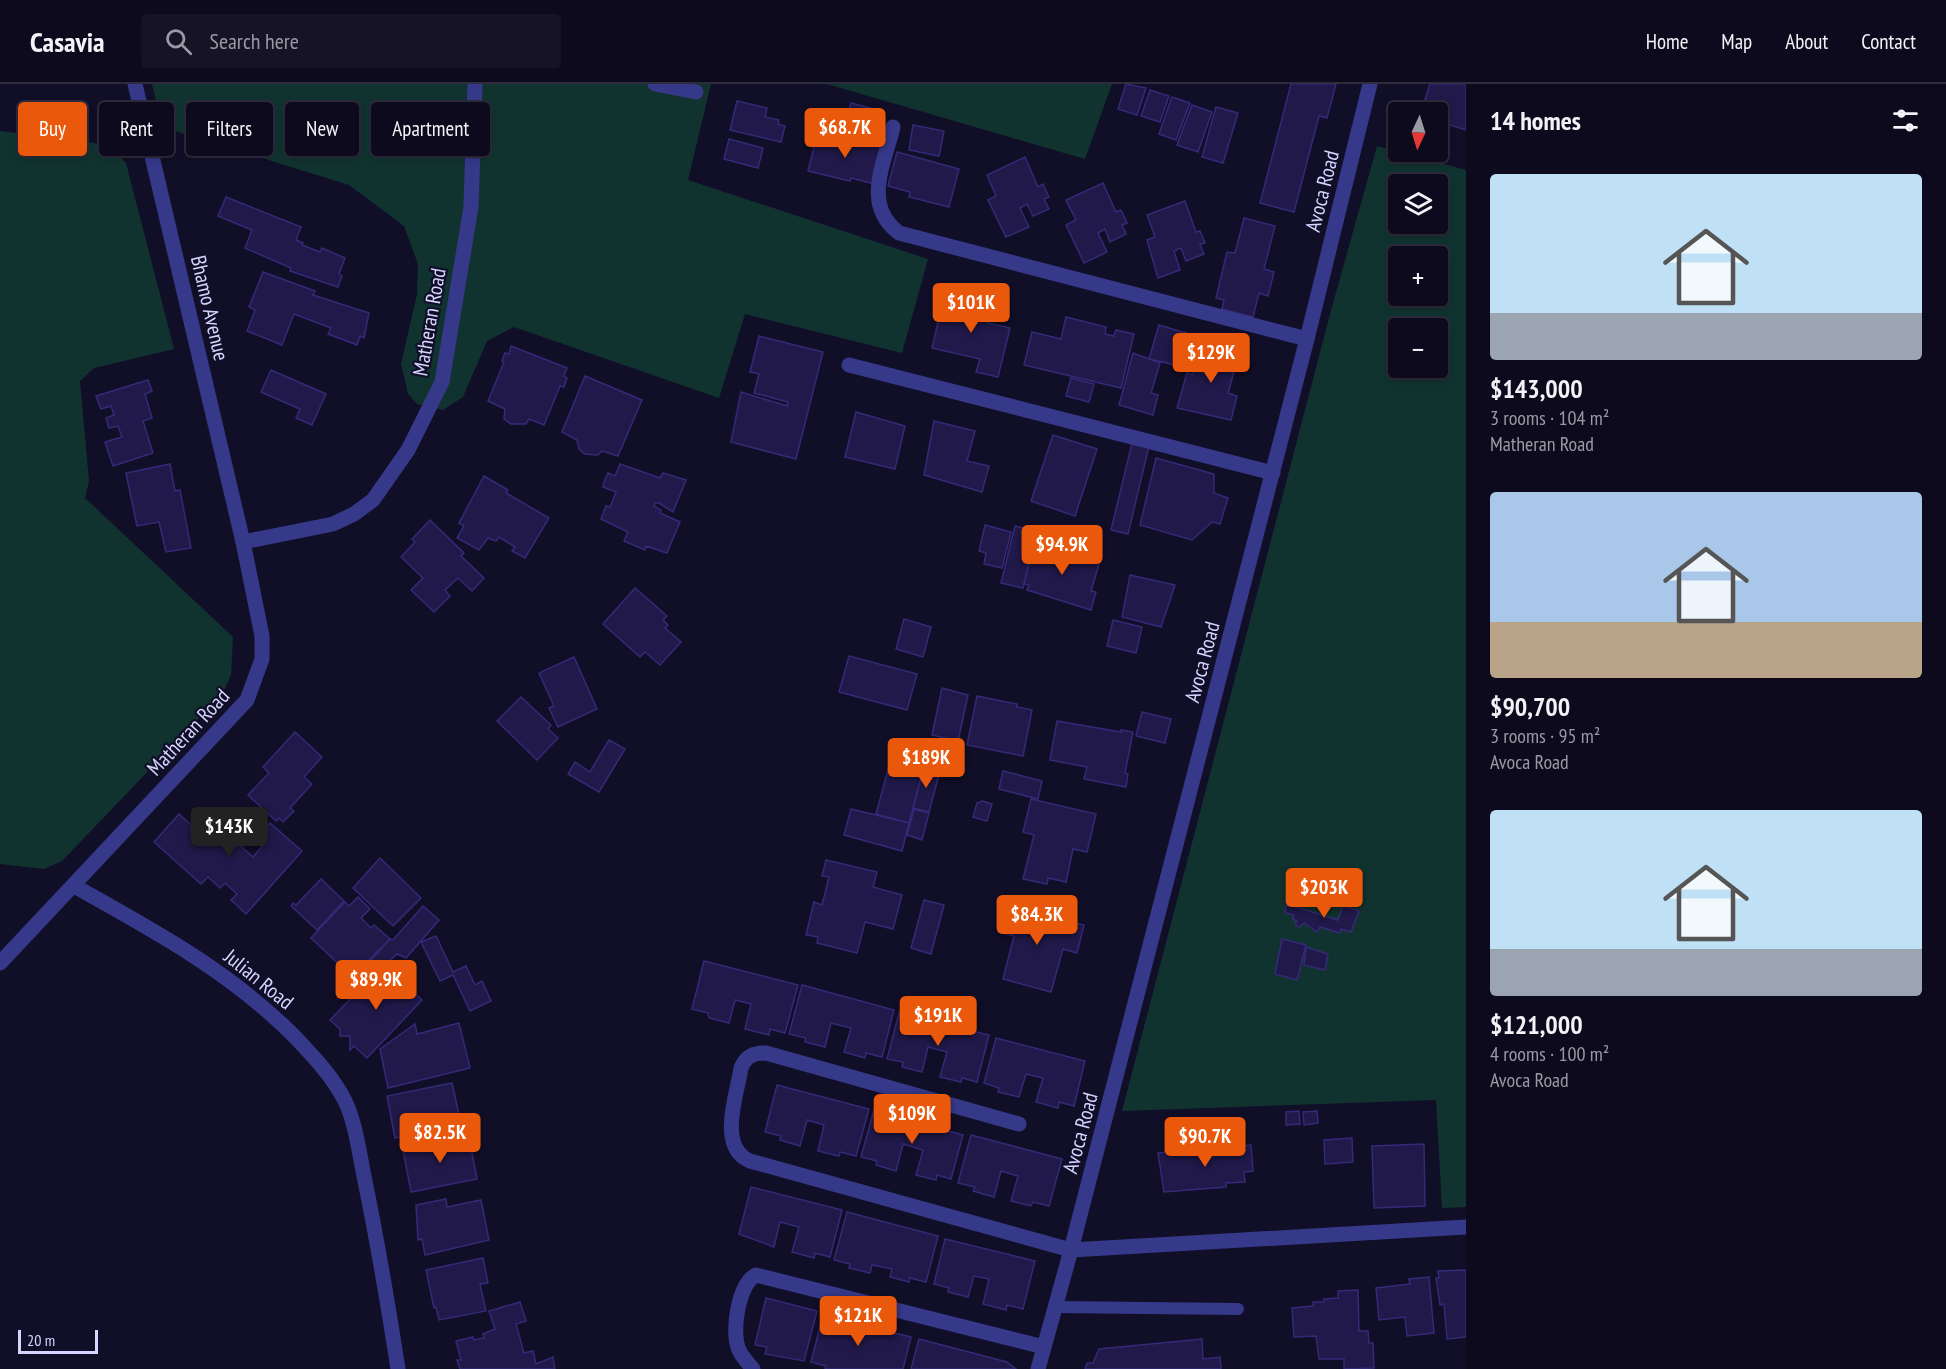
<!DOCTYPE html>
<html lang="en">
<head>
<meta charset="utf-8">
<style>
	:root { --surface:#0d0a1e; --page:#161327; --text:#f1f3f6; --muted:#9a9aa4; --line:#2d2b3c; --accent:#ea580c }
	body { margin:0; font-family:"PT Sans Narrow",sans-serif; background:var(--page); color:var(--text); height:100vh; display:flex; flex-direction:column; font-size:22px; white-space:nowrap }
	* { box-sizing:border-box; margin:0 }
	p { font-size:20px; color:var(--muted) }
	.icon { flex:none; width:33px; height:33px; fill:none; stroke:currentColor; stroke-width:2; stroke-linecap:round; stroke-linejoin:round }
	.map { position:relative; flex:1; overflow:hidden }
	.panel { display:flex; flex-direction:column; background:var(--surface); width:480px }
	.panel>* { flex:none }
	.banner { position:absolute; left:18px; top:18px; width:570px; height:54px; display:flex; gap:12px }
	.needle { width:39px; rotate:184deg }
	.fabs { position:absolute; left:1388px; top:18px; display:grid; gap:12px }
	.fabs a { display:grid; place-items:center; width:60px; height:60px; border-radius:6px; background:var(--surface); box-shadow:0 3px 9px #0003,0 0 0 2px var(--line); font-size:30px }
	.scale { position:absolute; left:18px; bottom:15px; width:80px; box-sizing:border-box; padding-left:6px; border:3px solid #d7d5ff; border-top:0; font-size:16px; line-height:21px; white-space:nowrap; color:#d7d5ff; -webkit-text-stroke:4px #110e28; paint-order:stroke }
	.price { position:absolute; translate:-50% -51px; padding:0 14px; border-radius:6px; background:var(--accent); color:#fff; font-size:20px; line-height:39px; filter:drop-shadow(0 2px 3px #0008) }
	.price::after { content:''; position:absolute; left:50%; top:36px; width:18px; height:14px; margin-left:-9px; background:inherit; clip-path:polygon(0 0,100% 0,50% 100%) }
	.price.current { background:#222; color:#fff }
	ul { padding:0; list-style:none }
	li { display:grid; align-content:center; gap:12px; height:318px; padding:0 24px }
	li span { display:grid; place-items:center; height:186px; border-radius:6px; color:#555 }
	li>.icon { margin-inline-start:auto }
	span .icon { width:108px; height:108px; fill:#fffc; stroke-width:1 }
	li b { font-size:26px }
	h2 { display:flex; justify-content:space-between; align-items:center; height:72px; padding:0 24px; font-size:26px }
	.pill { padding:0 21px; border-radius:6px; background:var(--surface); box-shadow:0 3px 9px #0003,0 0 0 2px var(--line); font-size:21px; line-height:54px }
	.pill.current { background:var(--accent); color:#fff }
	header { display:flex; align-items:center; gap:36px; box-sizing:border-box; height:84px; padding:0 30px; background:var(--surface); border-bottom:2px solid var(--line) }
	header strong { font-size:28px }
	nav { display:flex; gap:33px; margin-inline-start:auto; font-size:21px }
	.search { width:420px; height:54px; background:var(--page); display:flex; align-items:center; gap:15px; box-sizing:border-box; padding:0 21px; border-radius:6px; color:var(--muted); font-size:22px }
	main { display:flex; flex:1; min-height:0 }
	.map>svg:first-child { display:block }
	.green { fill:#11332f; fill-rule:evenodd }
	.building { fill:#20194a; stroke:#342a78; stroke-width:1.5 }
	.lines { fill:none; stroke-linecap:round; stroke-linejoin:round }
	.service { stroke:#36398a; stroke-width:12 }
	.minor { stroke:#36398a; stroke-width:15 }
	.labels { text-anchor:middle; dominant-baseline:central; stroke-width:4.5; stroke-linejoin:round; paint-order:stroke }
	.street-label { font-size:21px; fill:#d7d5ff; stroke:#110e28 }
</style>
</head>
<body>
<header>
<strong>Casavia</strong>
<div class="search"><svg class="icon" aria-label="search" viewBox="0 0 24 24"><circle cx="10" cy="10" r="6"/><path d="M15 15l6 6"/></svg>Search here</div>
<nav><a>Home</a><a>Map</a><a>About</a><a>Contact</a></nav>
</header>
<main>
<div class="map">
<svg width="1466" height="1285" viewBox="0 0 1466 1285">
	<rect width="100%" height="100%" fill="#110e28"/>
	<!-- green -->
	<g class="green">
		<path d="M152 0H711L688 96 928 175 902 269 745 230 719 314 514 243 487 257 463 313 443 326 417 320 408 310 401 280 417 210 418 180 404 142 349 101 162 43Z"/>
		<path d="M827 0H1112L1085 75Z"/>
		<path d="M0 47 110 61 126 79 174 265 94 284 80 297 89 397 85 414 233 553 231 591 223 609 62 777 44 785 0 780Z"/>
		<path d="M1377 62 1466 86V1123L1442 1124 1436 1016 1122 1027 1330 230ZM1398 100H1437V140H1398ZM1398 172H1437V212H1398ZM1398 244H1437V284H1398Z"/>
	</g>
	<!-- building -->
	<g class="building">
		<path d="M1126 0 1146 4 1137 31 1118 25Z"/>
		<path d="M1291 0H1336L1327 34 1319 32 1294 128 1260 119Z"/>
		<path d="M1430 0H1466V46L1437 37V28H1421Z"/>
		<path d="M1150 6 1169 12 1160 38 1141 32Z"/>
		<path d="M1172 13 1190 19 1176 56 1159 50Z"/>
		<path d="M737 17 767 24 765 33 779 36 778 40 785 42 781 58 730 46Z"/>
		<path d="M851 19 882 27 875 55 844 47Z"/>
		<path d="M1192 21 1212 28 1198 68 1177 61Z"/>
		<path d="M1216 23 1238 29 1223 79 1202 73Z"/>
		<path d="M913 41 944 47 939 72 909 66Z"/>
		<path d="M818 47 884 64 875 100 851 94 850 97 808 87Z"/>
		<path d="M729 55 763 64 758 84 724 75Z"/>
		<path d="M897 68 959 85 949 123 909 113 910 108 888 102Z"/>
		<path d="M1025 73 1038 103 1043 100 1049 113 1044 115 1049 125 1033 132 1027 120 1020 124 1029 143 1006 153 988 116 996 112 987 91Z"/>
		<path d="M1103 99 1116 128 1121 126 1127 139 1122 141 1126 150 1110 158 1105 145 1098 149 1107 168 1084 179 1066 141 1076 136 1066 116Z"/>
		<path d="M226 113 301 143 296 156 303 159 302 161 320 168 322 164 345 174 339 190 342 192 338 203 290 187 291 184 245 164 252 146 218 132Z"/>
		<path d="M1185 117 1196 148 1200 147 1205 159 1200 160 1204 170 1186 177 1181 164 1174 167 1180 186 1158 194 1147 156 1155 153 1147 131Z"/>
		<path d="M1244 134 1275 142 1264 185 1274 188 1268 212 1259 209 1253 233 1222 225 1224 216 1216 214 1227 168 1235 169Z"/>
		<path d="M263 188 315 207 313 211 369 229 364 254 360 252 357 261 328 250 331 244 294 230 282 261 247 247 255 226 249 223Z"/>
		<path d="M944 212 992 223 988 239 1010 244 998 293 976 288 980 275 932 264Z"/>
		<path d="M1066 233 1106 243 1105 250 1114 252 1116 246 1134 250 1121 304 1024 281 1032 248 1061 255Z"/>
		<path d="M1159 241 1193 251 1184 283 1149 275Z"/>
		<path d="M759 252 823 268 796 375 731 358 741 308 787 322 788 318 754 309 759 290 750 288Z"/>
		<path d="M1202 260 1239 270 1228 309 1237 312 1231 336 1177 324 1187 289 1193 291Z"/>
		<path d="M511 262 567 284 564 292 567 294 564 303 560 302 544 341 529 335 526 340H511L504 335 505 325 488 317 504 278 502 277 505 269 509 270Z"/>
		<path d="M1133 269 1160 279 1151 309 1158 311 1153 331 1119 321Z"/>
		<path d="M271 286 326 310 312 341 296 334 300 325 261 308Z"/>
		<path d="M585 292 642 316 618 372 602 367 598 371 585 370 579 365 577 356 562 348Z"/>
		<path d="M1071 294 1094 300 1089 318 1066 312Z"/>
		<path d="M148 296 152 307 145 310 152 334 143 337 153 369 113 382 105 358 122 353 118 342 109 344 106 334 114 331 111 322 101 325 96 312Z"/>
		<path d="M856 328 905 342 895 385 845 373Z"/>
		<path d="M934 337 975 347 967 377 989 382 982 408 924 391Z"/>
		<path d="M1053 351 1097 365 1075 432 1031 417Z"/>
		<path d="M1132 359 1149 362 1128 450 1111 446Z"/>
		<path d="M1156 374 1214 390V409L1228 414 1220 440 1212 438 1192 456 1140 441Z"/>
		<path d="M170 380 175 407 180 406 191 464 166 468 159 438 137 442 126 389Z"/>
		<path d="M620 380 660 394 663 389 686 396 673 428 659 419H655L654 422 661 426 660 429 680 438 667 469 646 462 645 466 624 457 628 448 601 435 606 422 610 423 616 408 603 403 604 398 608 389 615 392Z"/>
		<path d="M484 392 508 406 506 409 549 434 525 474 512 467 515 463 499 453 496 457 488 454 479 466 457 454 464 442 459 439Z"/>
		<path d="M430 436 464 469 461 472 484 494 472 507 458 494 445 506 450 512 434 528 411 506 423 494 401 473 415 458 412 455Z"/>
		<path d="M985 441 1011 448 1002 484 984 480 986 469 979 467Z"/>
		<path d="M1015 442 1040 448 1037 459 1034 458 1023 504 1001 499Z"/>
		<path d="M1034 458 1100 477 1091 507 1096 508 1091 526 1027 506 1029 501 1024 500Z"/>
		<path d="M1130 491 1175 501 1161 543 1122 533Z"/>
		<path d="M635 504 667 532 663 536 668 541 665 544 681 558 660 581 645 568 640 573 603 540Z"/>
		<path d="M904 535 931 543 923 573 896 565Z"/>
		<path d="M1113 536 1142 543 1136 569 1107 562Z"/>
		<path d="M849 572 917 590 907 626 839 608Z"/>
		<path d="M574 573 597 625 558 643 549 624 554 622 539 589Z"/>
		<path d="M942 604 968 611 958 657 932 651Z"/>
		<path d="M977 612 1017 620V623L1032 626 1023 672 967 661Z"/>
		<path d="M521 613 551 641 548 645 558 654 537 676 497 637Z"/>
		<path d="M1142 628 1171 635 1165 659 1136 652Z"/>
		<path d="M1057 637 1121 648V646L1133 648 1125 689 1128 690 1126 703 1084 695 1087 683 1050 676Z"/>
		<path d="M295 648 322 673 304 693 312 700 290 724 294 727 283 738 279 734 276 737 248 711 269 689 263 683Z"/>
		<path d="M609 656 625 665 599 708 568 690 575 678 590 688Z"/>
		<path d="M889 682 922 691 909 739 876 730Z"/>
		<path d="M924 683 940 687 929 728 913 724Z"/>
		<path d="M1003 687 1042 697 1038 715 999 705Z"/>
		<path d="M1031 715 1096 730 1087 768 1073 765 1066 798 1048 794 1047 800 1023 795 1034 751 1023 748Z"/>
		<path d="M982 717 992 720 987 737 973 733 977 719Z"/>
		<path d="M851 725 909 739 902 767 844 751Z"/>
		<path d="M914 725 929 729 922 756 907 751Z"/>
		<path d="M179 730 200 749 212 736 253 773 264 760 257 753 270 739 302 767 246 830 231 816 237 810 225 799 220 804 208 793 201 800 154 758Z"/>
		<path d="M380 774 421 814 393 842 353 804Z"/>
		<path d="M826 776 877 788 873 803 902 811 893 845 865 838 857 869 817 859 818 853 806 851 814 818 822 821 829 793 822 792Z"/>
		<path d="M321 795 344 817 317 846 291 822 293 819 296 821Z"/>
		<path d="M358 813 370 825 361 834 371 844 374 841 390 855 361 884 356 878 347 888 311 854 345 818 349 822Z"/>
		<path d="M924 816 944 821 931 870 911 864Z"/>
		<path d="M1006 820 1084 841 1077 869 1063 865 1051 908 1003 895 1014 852 998 848Z"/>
		<path d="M1286 820 1338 836 1343 822 1359 827 1351 848 1341 845 1340 849 1320 843 1317 848 1304 839 1299 843 1295 840 1297 837 1293 835 1294 831 1285 829Z"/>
		<path d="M423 822 439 836 406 874 397 870 369 895 361 887 390 855 393 856Z"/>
		<path d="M436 852 453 888 466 882 475 901 482 897 491 917 470 927 453 891 440 897 421 858Z"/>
		<path d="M1282 855 1306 861 1297 896 1275 890Z"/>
		<path d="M1306 863 1328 870 1325 886 1304 881Z"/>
		<path d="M704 877 798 901 785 949 770 945 769 951 745 945 751 920 735 916 729 939 709 934 708 929 692 925Z"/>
		<path d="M384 880 422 916 367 974 354 962 350 966V952H340V945L330 936Z"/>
		<path d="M802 901 894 926 882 973 866 969 865 974 844 968 851 944 831 939 825 963 805 958 806 954 789 950Z"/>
		<path d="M899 929 989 951 977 998 962 994 961 998 940 993 947 968 928 963 922 988 902 983 903 978 887 975Z"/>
		<path d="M459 939 470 984 388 1004 380 965 415 940 417 950Z"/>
		<path d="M996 954 1085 977 1074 1022 1059 1018 1058 1024 1036 1018 1043 994 1026 990 1019 1013 998 1008 999 1004 984 999Z"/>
		<path d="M452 999 464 1053 429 1060 426 1048 395 1054 387 1012Z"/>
		<path d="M777 1001 869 1025 856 1072 840 1068 839 1072 818 1067 824 1041 807 1036 800 1062 780 1056 781 1052 765 1048Z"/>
		<path d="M874 1026 963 1051 951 1095 937 1091 936 1096 916 1091 923 1066 903 1060 896 1087 876 1081 877 1077 861 1073Z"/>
		<path d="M1299 1027 1300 1040 1286 1041V1028Z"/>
		<path d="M1317 1027 1318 1039 1304 1041 1303 1028Z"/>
		<path d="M971 1051 1062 1075 1049 1122 1033 1118 1031 1122 1011 1117 1018 1092 1001 1087 994 1113 973 1107 975 1103 958 1099Z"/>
		<path d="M469 1053 477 1095 411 1108 403 1066Z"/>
		<path d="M1352 1054 1353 1078 1325 1080 1324 1056Z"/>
		<path d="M1424 1060 1425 1122 1374 1124 1372 1062Z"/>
		<path d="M1251 1061 1253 1087 1244 1088 1245 1098 1226 1099V1103L1164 1108 1158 1069Z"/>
		<path d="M751 1103 842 1126 830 1173 815 1169 814 1174 792 1168 799 1143 780 1138 774 1163 739 1150Z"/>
		<path d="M446 1115 447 1123 481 1116 489 1156 425 1171 422 1155 418 1156 416 1121Z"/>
		<path d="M847 1128 938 1152 926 1198 910 1194 909 1198 890 1193 892 1185 872 1181 870 1189 849 1184 850 1180 834 1176Z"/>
		<path d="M945 1155 1035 1177 1023 1225 1007 1221 1006 1226 983 1220 989 1195 974 1192 968 1213 948 1208 949 1204 934 1200Z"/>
		<path d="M483 1174 488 1199 480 1200 486 1227 439 1236 436 1223 434 1224 426 1186Z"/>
		<path d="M1466 1186V1253L1447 1255 1444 1220 1440 1221 1436 1194H1439L1438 1187Z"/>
		<path d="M1429 1193 1434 1249 1407 1252 1405 1233 1379 1236 1376 1204 1410 1200 1409 1195Z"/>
		<path d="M1358 1206 1359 1247H1368L1369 1259H1373L1374 1284 1344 1285V1275H1319L1316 1252 1294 1253 1292 1224 1313 1222V1218H1324V1215L1338 1214V1207Z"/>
		<path d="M766 1214 817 1227 804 1277 765 1270 767 1263 755 1261Z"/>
		<path d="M520 1218 526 1237 516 1240 524 1269 533 1267 536 1280 553 1273 555 1285H460L457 1276H461L456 1257 473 1253 474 1256 484 1254 483 1250 495 1245 489 1227Z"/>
		<path d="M823 1231 911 1253 903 1285H825L826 1282 811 1278Z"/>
		<path d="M919 1255 1007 1278 1016 1285H911Z"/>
		<path d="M1202 1255 1203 1275 1220 1273 1221 1285H1085L1087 1279H1093L1099 1265Z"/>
	</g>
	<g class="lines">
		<!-- service -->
		<path class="service" d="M1055 1223 1238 1225"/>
		<!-- minor -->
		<g class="minor">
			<path d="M655 0 696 8"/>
			<path d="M893 43C884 81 862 121 899 149L1307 255"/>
			<path d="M849 281 1273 389"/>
			<path d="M243 458 333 440 354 430 373 416 408 366 442 298 471 123 475 0"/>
			<path d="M74 802C153 846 231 888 295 953 314 973 333 993 345 1017 356 1040 359 1068 364 1092 377 1156 388 1220 398 1285"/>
			<path d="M0 879 247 616 262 575V552L243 458 135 0"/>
			<path d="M1019 1040 766 969C753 969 746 972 741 984 737 1011 717 1063 750 1077L1071 1166 1466 1143"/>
			<path d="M753 1285C748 1279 742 1273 739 1266 731 1249 738 1200 756 1191L1044 1263"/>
			<path d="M1038 1285 1071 1166 1307 255 1370 0"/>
		</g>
	</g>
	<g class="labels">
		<!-- street labels -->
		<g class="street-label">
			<text transform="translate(1322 107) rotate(-76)">Avoca Road</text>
			<text transform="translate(210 224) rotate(77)">Bhamo Avenue</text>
			<text transform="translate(429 238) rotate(-80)">Matheran Road</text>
			<text transform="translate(1202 578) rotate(-75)">Avoca Road</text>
			<text transform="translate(188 648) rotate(-47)">Matheran Road</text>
			<text transform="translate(259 895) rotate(39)">Julian Road</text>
			<text transform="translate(1080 1049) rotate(-75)">Avoca Road</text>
		</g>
	</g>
</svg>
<div class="fabs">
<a><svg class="needle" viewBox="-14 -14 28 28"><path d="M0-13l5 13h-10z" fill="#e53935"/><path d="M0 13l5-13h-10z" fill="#9a9aa4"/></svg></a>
<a><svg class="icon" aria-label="layers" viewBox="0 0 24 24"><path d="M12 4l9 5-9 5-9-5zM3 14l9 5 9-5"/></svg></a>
<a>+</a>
<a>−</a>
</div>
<div class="scale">20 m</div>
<b class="price" style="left:845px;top:75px">$68.7K</b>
<b class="price" style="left:971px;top:250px">$101K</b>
<b class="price" style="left:1211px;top:300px">$129K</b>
<b class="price" style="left:1062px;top:492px">$94.9K</b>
<b class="price" style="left:926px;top:705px">$189K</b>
<b class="price current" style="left:229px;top:774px">$143K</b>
<b class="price" style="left:1324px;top:835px">$203K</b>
<b class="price" style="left:1037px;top:862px">$84.3K</b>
<b class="price" style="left:376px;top:927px">$89.9K</b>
<b class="price" style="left:938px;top:963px">$191K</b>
<b class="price" style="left:912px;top:1061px">$109K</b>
<b class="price" style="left:440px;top:1080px">$82.5K</b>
<b class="price" style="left:1205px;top:1084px">$90.7K</b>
<b class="price" style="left:858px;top:1263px">$121K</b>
<div class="banner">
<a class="pill current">Buy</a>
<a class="pill">Rent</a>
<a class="pill">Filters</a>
<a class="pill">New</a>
<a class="pill">Apartment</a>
</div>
</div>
<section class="panel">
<h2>14 homes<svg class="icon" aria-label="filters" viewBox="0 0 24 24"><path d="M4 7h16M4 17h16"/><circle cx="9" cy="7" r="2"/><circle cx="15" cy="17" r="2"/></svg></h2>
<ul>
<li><span style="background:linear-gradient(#bfe0f5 75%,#9aa5b1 0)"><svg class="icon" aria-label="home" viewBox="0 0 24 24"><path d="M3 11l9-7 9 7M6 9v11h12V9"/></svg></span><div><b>$143,000</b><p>3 rooms · 104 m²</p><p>Matheran Road</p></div></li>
<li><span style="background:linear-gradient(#a9c7e8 70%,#b9a48a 0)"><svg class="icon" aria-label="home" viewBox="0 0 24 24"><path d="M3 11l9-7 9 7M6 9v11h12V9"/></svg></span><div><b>$90,700</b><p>3 rooms · 95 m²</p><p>Avoca Road</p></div></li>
<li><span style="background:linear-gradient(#bfe0f5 75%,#9aa5b1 0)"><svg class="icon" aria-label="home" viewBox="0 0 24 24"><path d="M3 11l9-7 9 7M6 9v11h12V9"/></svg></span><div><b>$121,000</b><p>4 rooms · 100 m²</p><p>Avoca Road</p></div></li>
</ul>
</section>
</main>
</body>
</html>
